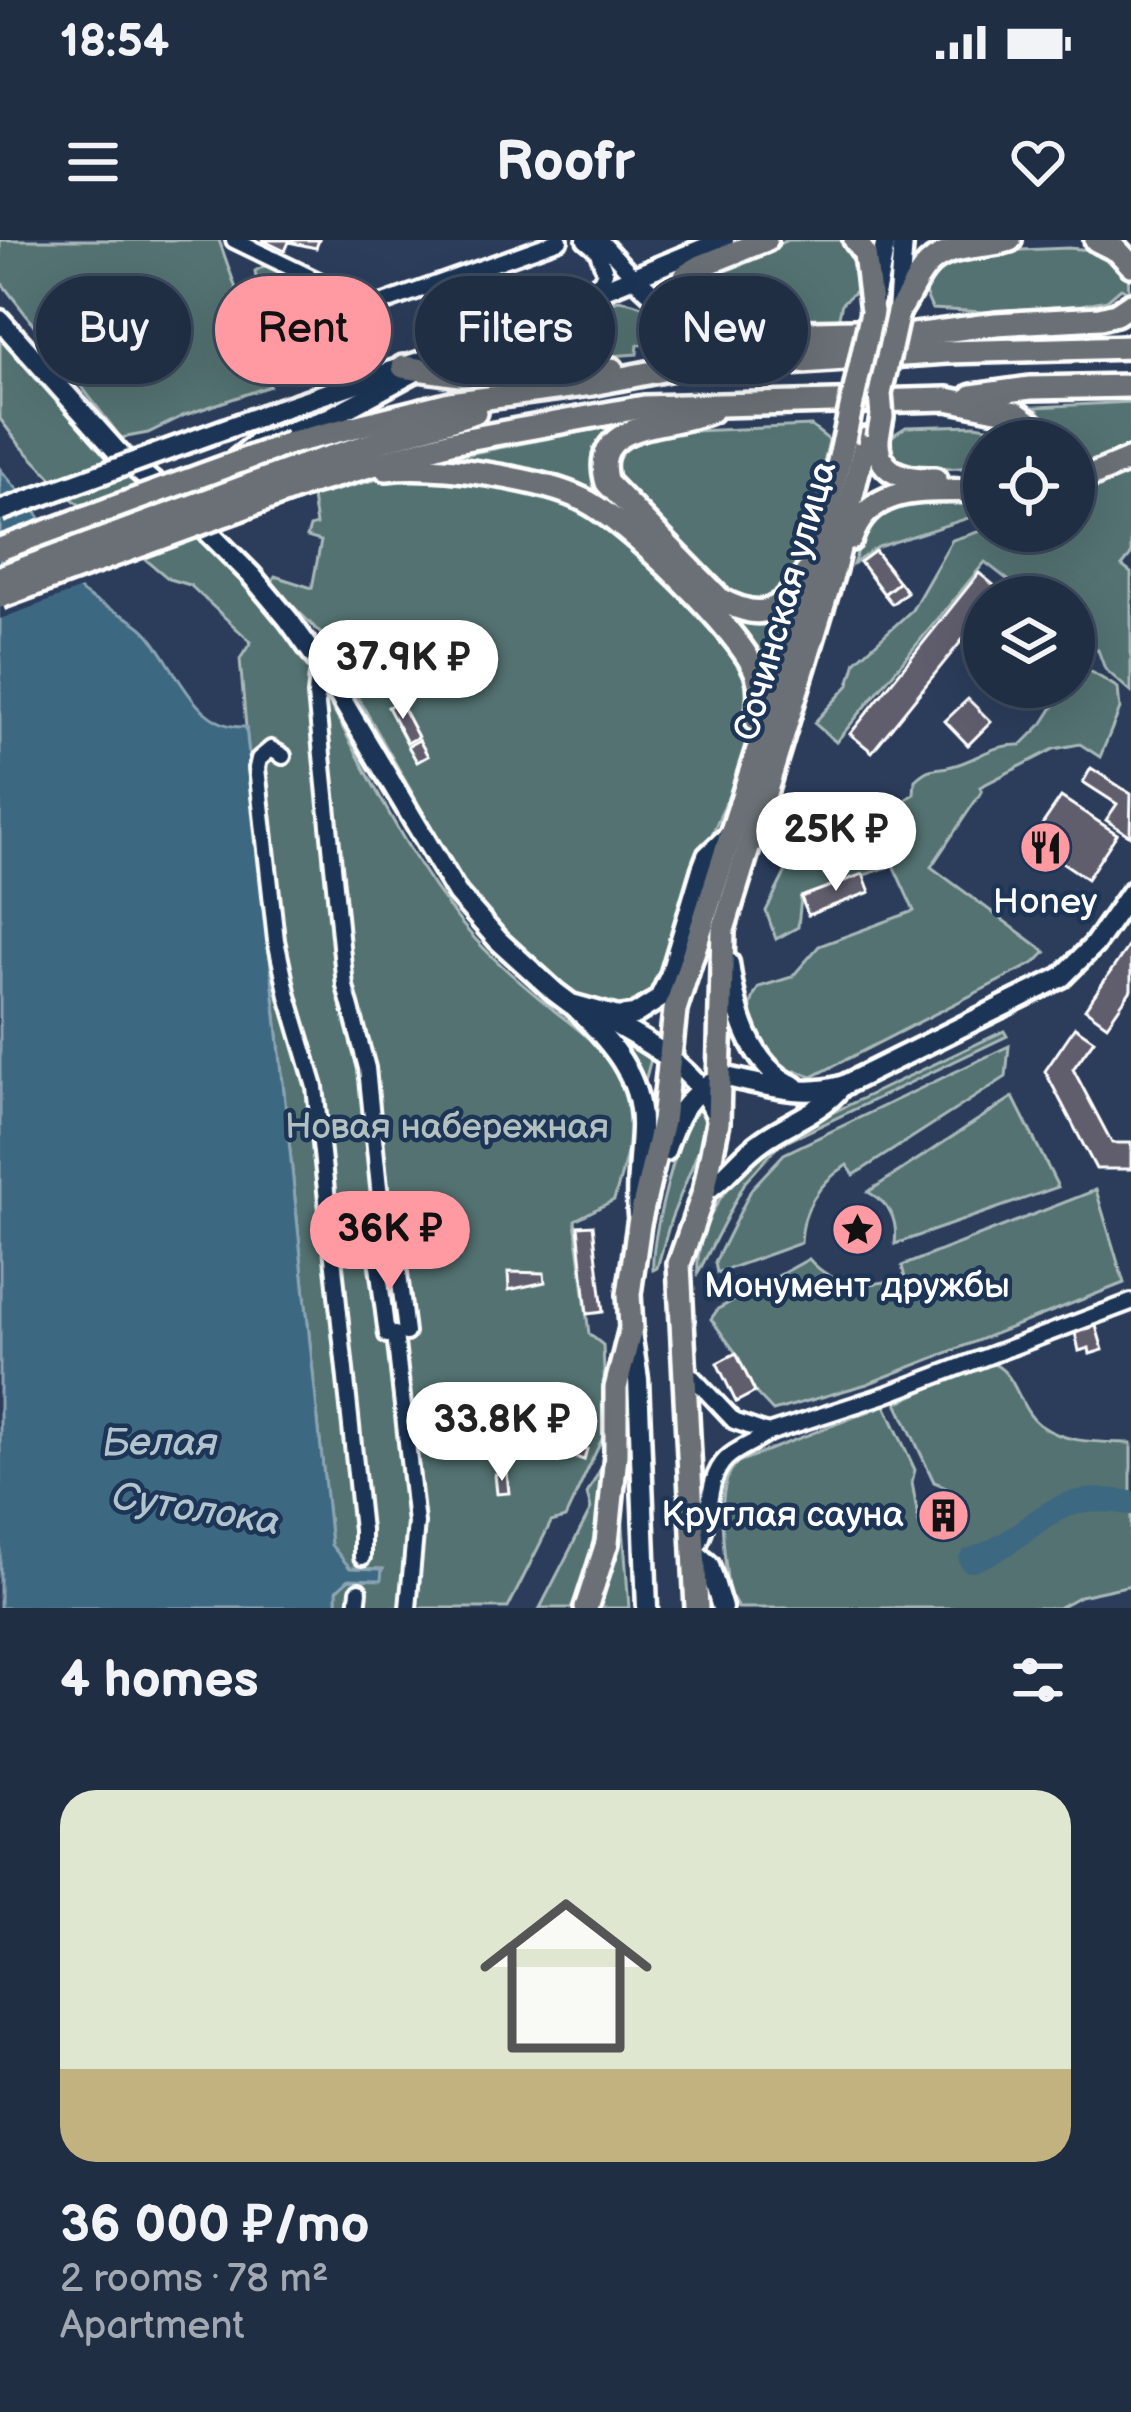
<!DOCTYPE html>
<html lang="en">
<head>
<meta charset="utf-8">
<style>
	:root { --surface:#202e44; --page:#28364b; --text:#f1f3f6; --muted:#a2a8b2; --line:#3d4a5d; --accent:#ff9aa2 }
	body { margin:0; font-family:"Balsamiq Sans",sans-serif; background:var(--page); color:var(--text); height:100vh; display:flex; flex-direction:column; font-size:45px; white-space:nowrap }
	* { box-sizing:border-box; margin:0 }
	p { font-size:39px; color:var(--muted) }
	.icon { flex:none; width:66px; height:66px; fill:none; stroke:currentColor; stroke-width:2; stroke-linecap:round; stroke-linejoin:round }
	.map { position:relative; height:1368px; overflow:hidden }
	.drawer { display:flex; flex-direction:column; background:var(--surface); flex:1 }
	.drawer>* { flex:none }
	.top-card { position:absolute; left:36px; top:36px; width:1059px; height:108px; display:flex; gap:24px }
	.fabs { position:absolute; left:963px; top:180px; display:grid; gap:24px }
	.fabs a { display:grid; place-items:center; width:132px; height:132px; border-radius:50%; background:var(--surface); box-shadow:0 12px 48px #0002,0 0 0 3px var(--line); font-size:60px }
	.price { position:absolute; translate:-50% -102px; padding:0 27px; border-radius:42px; background:#fff; color:#222; font-size:39px; line-height:78px; filter:drop-shadow(0 3px 6px #0008) }
	.price::after { content:''; position:absolute; left:50%; top:72px; width:36px; height:27px; margin-left:-18px; background:inherit; clip-path:polygon(0 0,100% 0,50% 100%) }
	.price.selected { background:var(--accent); color:#111 }
	ul { padding:0; list-style:none }
	li { display:grid; align-content:center; gap:24px; height:636px; padding:0 60px }
	li span { display:grid; place-items:center; height:372px; border-radius:36px; color:#555 }
	li>.icon { margin-inline-start:auto }
	span .icon { width:216px; height:216px; fill:#fffc; stroke-width:1 }
	li b { font-size:51px }
	h2 { display:flex; justify-content:space-between; align-items:center; height:144px; padding:0 60px; font-size:51px }
	.pill { padding:0 42px; border-radius:54px; background:var(--surface); box-shadow:0 12px 48px #0002,0 0 0 3px var(--line); font-size:42px; line-height:108px }
	.pill.selected { background:var(--accent); color:#111 }
	.status { display:flex; justify-content:space-between; align-items:center; height:84px; padding:0 60px; background:var(--surface); direction:ltr }
	.status svg { height:33px; fill:currentColor }
	header { display:flex; justify-content:space-between; align-items:center; height:156px; padding:0 60px; background:var(--surface); font-size:54px; font-weight:700 }
	.map>svg:first-child { display:block }
	.green { fill:#537271; stroke:#a9b8b8; stroke-width:3 }
	.water { fill:#3c6881; stroke:#8aa4b3; stroke-width:3 }
	.pier { fill:#2b3d5b }
	.lines { fill:none; stroke-linecap:round; stroke-linejoin:round }
	.river { stroke:#3c6881; stroke-width:24 }
	.building { fill:#615d6d; stroke:#fff; stroke-width:3 }
	.street-casing { stroke:#fff; stroke-width:22 }
	.secondary-casing { stroke:#fff; stroke-width:27 }
	.primary-casing { stroke:#fff; stroke-width:30 }
	.street { stroke:#1d3557; stroke-width:14 }
	.secondary { stroke:#1d3557; stroke-width:18 }
	.primary { stroke:#6a7074; stroke-width:21 }
	.secondary-bridge-casing { stroke:#fff; stroke-width:27; stroke-linecap:butt }
	.primary-bridge-casing { stroke:#fff; stroke-width:30; stroke-linecap:butt }
	.secondary-bridge { stroke:#1d3557; stroke-width:18 }
	.primary-bridge { stroke:#6a7074; stroke-width:21 }
	.labels { text-anchor:middle; dominant-baseline:central; stroke-width:9; stroke-linejoin:round; paint-order:stroke }
	.street-label { font-size:36px; fill:#fff; stroke:#1d3557 }
	.poi-label { font-size:36px; fill:#fff; stroke:#1d3557 }
	.park-label { font-size:36px; fill:#b2c0bf; stroke:#1d3557 }
	.water-label { font-size:39px; font-style:italic; fill:#b1c3cd; stroke:#1d3557 }
</style>
</head>
<body>
<div class="status"><b>18:54</b><svg viewBox="0 0 49 12"><path d="M0 12V9h3v3zM5 12V6h3v6zM10 12V3h3v9zM15 12V0h3v12zM26 1h20v11H26zM47 4h2v5h-2z"/></svg></div>
<header><svg class="icon" aria-label="menu" viewBox="0 0 24 24"><path d="M4 6h16M4 12h16M4 18h16"/></svg>Roofr<svg class="icon" aria-label="heart" viewBox="0 0 24 24"><path d="M12 20l-8-8c-3-5 5-10 8-4 3-6 11-1 8 4z"/></svg></header>
<div class="map">
<svg width="1131" height="1368" viewBox="0 0 1131 1368">
	<rect width="100%" height="100%" fill="#2b3d5b"/>
	<filter id="ink" filterUnits="userSpaceOnUse"><feTurbulence type="fractalNoise" baseFrequency=".00833" numOctaves="2"/><feDisplacementMap in="SourceGraphic" scale="24" xChannelSelector="R" yChannelSelector="G"/><feConvolveMatrix kernelMatrix="1 2 1 2 8 2 1 2 1" color-interpolation-filters="sRGB"/></filter>
	<g filter="url(#ink)">
		<!-- green -->
		<g class="green">
			<path d="M0 0H219L270 146 185 175 148 193 121 198 0 41Z"/>
			<path d="M788 0H844L859 18 860 47 842 63 838 81 726 78 693 71 686 50 694 41Z"/>
			<path d="M1068 8 1104 11 1128 34 1129 52 1121 48 1107 60 1081 65 984 72 932 69 923 48 944 22 969 12Z"/>
			<path d="M264 26 274 28 355 66 284 87 261 67 255 31Z"/>
			<path d="M618 60C646 63 660 76 681 94L678 102 638 105 637 114 463 127 461 124 485 110Z"/>
			<path d="M0 89 272 372C344 470 385 590 462 684 489 717 523 745 556 772 579 790 606 809 620 836 642 877 626 919 614 960L575 980 589 1094 603 1105 606 1183 602 1199 565 1278 551 1282 508 1368H337V1350L349 1339 364 1340 381 1329 350 1328 331 1306 246 487 240 419 251 402 190 345 169 339 70 257 19 204 0 179Z"/>
			<path d="M1131 162V212L1074 236V201H1052L1048 182 1035 167Z"/>
			<path d="M624 184 600 248 613 264 610 267 454 221 457 216Z"/>
			<path d="M976 185 1008 191 1016 201H984V227L914 230 892 222 889 198 906 187Z"/>
			<path d="M811 186 829 200 802 320 781 355 759 365 727 353 613 240 615 211 644 193Z"/>
			<path d="M1131 223V315L1122 326 1131 333V452L1105 429 1098 410H1086L1074 392V357H1030L985 322 836 502 814 483 849 445 856 421 912 370 952 300 984 290 1074 291V250Z"/>
			<path d="M430 232 554 255 600 276 710 382 749 430 754 476 729 555 702 617 664 740 647 760 620 771 581 760 560 746 480 671 444 621 435 593 323 396 271 344 275 336 312 348 321 301 307 297 310 287 316 285 312 257 397 234Z"/>
			<path d="M984 256V273L878 307 853 324 870 279 903 261Z"/>
			<path d="M713 361 779 377 793 367 767 454Z"/>
			<path d="M1080 425 1118 448 1120 469 1100 517 1080 504 1054 509 980 547 982 551 931 627 1046 712 1036 722 812 837 796 830 790 837C761 817 737 779 759 747L792 737 819 706 914 671 893 625 801 657 798 687 776 699 766 671 786 631 887 560 897 565 914 554 915 540C932 525 932 531 952 526 980 519 990 504 1021 505L1043 483 1066 447H1074V434Z"/>
			<path d="M600 784 652 815 644 845 629 819Z"/>
			<path d="M1004 791 1007 796 778 906 745 942 698 1033C694 981 736 931 773 901Z"/>
			<path d="M1009 806 1006 837 854 935 847 925C819 943 802 969 801 1003L717 1033 715 1022 752 948 784 914Z"/>
			<path d="M1013 857 1058 947 895 1004C898 979 890 964 868 952Z"/>
			<path d="M698 867C709 872 710 877 707 889L671 979 657 1028 653 1030C650 999 678 898 693 868Z"/>
			<path d="M1096 950 1124 1043 867 1144 773 1171 755 1152 736 1113 711 1079 718 1069 809 1019C836 1050 868 1047 905 1038L902 1026Z"/>
			<path d="M988 1122C1018 1130 1016 1167 1040 1185 1066 1204 1100 1202 1131 1203V1345L1080 1356 1058 1368H738L728 1351C726 1317 711 1245 738 1222L885 1165 915 1230 912 1242 919 1283 946 1295 968 1284C966 1260 957 1250 934 1242L897 1163Z"/>
			<path d="M601 1228C598 1276 593 1324 571 1368H540L591 1269 587 1254Z"/>
			<path d="M621 1260 629 1368H597L609 1338Z"/>
		</g>
		<!-- water -->
		<path class="water" d="M0 229C14 246 30 263 42 281 53 299 59 322 71 340 90 367 127 370 148 394 176 425 194 490 246 487L331 1305 350 1328 382 1329 381 1340 349 1339 337 1350V1368H0Z"/>
		<!-- pier -->
		<path class="pier" d="M0 327 77 337 86 347 0 379Z"/>
		<g class="lines">
			<!-- river -->
			<path class="river" d="M971 1320C1042 1296 1040 1248 1131 1263"/>
		</g>
		<!-- building -->
		<g class="building">
			<path d="M262 0H319L316 8 289 2 285 11Z"/>
			<path d="M875 311 899 342 884 354 860 322Z"/>
			<path d="M979 333 1001 351 997 357H984V373L872 512 850 494Z"/>
			<path d="M899 342 907 352 892 364 884 354Z"/>
			<path d="M1035 447H1060L1050 459Z"/>
			<path d="M968 459 991 482 968 505 945 481Z"/>
			<path d="M399 461 418 497 407 503 388 467Z"/>
			<path d="M419 500 428 516 417 522 408 506Z"/>
			<path d="M1091 528 1131 554 1130 596 1106 580 1117 564 1083 542Z"/>
			<path d="M1061 557 1117 594 1087 639 1031 601Z"/>
			<path d="M863 634 870 652 808 675 801 657Z"/>
			<path d="M1131 702V750L1107 785 1085 769Z"/>
			<path d="M1075 787 1094 800 1073 829 1112 903H1131V929H1096L1045 831Z"/>
			<path d="M593 985 603 1072 587 1074 578 986Z"/>
			<path d="M393 1022 394 1032H391L400 1082 389 1083 382 1023Z"/>
			<path d="M508 1032 544 1033 545 1042 509 1050Z"/>
			<path d="M1096 1086 1103 1110 1090 1114 1089 1108 1079 1111 1075 1092Z"/>
			<path d="M736 1113 755 1152 736 1162 717 1123Z"/>
			<path d="M522 1164 523 1187 496 1189 495 1165Z"/>
			<path d="M575 1205 587 1209 584 1220 572 1216Z"/>
			<path d="M507 1233 509 1253 497 1254 495 1234Z"/>
			<circle cx="943" cy="1277" r="14"/>
		</g>
		<g class="lines">
			<defs>
				<g id="street">
					<path d="M234 0 372 67 560 0"/>
					<path d="M585 0 597 10 605 32 601 41 587 51"/>
					<path d="M600 0 633 36"/>
					<path d="M323 428 318 435 316 455 345 746 367 828 386 1017"/>
					<path d="M283 516 271 509 259 519 257 528 276 700 288 756 315 847 362 1290V1317"/>
					<path d="M397 1016 406 1093"/>
					<path d="M377 1018 387 1095"/>
					<path d="M395 1094 416 1283 408 1368"/>
					<path d="M686 1130 734 1181 768 1193 885 1155 1131 1062"/>
					<path d="M694 1312C715 1285 702 1243 726 1219 737 1208 755 1203 768 1193"/>
					<path d="M357 1368 359 1351"/>
				</g>
				<g id="secondary">
					<path d="M633 36 671 71 695 82"/>
					<path d="M874 60 886 0"/>
					<path d="M898 72 903 0"/>
					<path d="M0 80 122 217 186 270 251 335 288 379 323 428 457 653 498 700 555 752 571 764 618 777 634 775 659 759 670 736 702 629 707 616 729 595"/>
					<path d="M277 170 463 107 724 0"/>
					<path d="M237 219 257 203 327 179 416 131"/>
					<path d="M729 723C735 768 749 827 795 846"/>
					<path d="M575 767C610 801 643 837 641 889 640 919 635 946 638 975"/>
					<path d="M603 778C648 802 700 830 718 881"/>
					<path d="M665 911C677 874 687 855 721 836 762 844 801 858 842 846L1062 737 1094 705 1131 652"/>
					<path d="M704 952C727 938 740 916 762 901 790 881 820 873 842 846"/>
					<path d="M631 1092 638 1139 647 1368"/>
					<path d="M694 1312 709 1325 722 1368"/>
				</g>
				<g id="primary">
					<path d="M766 0 701 26 686 35 676 56C686 102 816 91 856 91"/>
					<path d="M855 0 865 14 872 72"/>
					<path d="M1096 0 1118 11 1131 25"/>
					<path d="M898 72C908 59 913 44 923 31 944 2 980 10 1010 0"/>
					<path d="M787 123 947 112 1131 107"/>
					<path d="M403 127 460 135 612 129"/>
					<path d="M972 156 1030 148 1131 146"/>
					<path d="M711 171C672 188 588 179 607 243L721 360C765 383 781 371 807 332"/>
					<path d="M878 198C876 234 905 240 935 239"/>
					<path d="M290 203 450 163 592 144 673 128 707 116 839 105 996 84 1100 78 1116 74 1131 64"/>
					<path d="M298 227 475 172"/>
					<path d="M386 229C435 223 540 238 584 260 625 280 743 393 757 435 762 449 759 466 757 480"/>
					<path d="M1074 243 1131 219"/>
					<path d="M305 245 451 202 644 167 947 159 1016 173 1030 183 1038 201"/>
					<path d="M851 299C871 240 932 253 984 250"/>
					<path d="M586 1368 607 1303 616 1215V1148L631 1088 629 1054 639 984 663 881 675 770 809 349 844 200"/>
					<path d="M697 1368 679 1024 704 952 718 882 723 690 834 329 866 199"/>
				</g>
			</defs>
			<!-- street casing -->
			<use href="#street" class="street-casing"/>
			<!-- secondary casing -->
			<use href="#secondary" class="secondary-casing"/>
			<!-- primary casing -->
			<use href="#primary" class="primary-casing"/>
			<!-- street -->
			<use href="#street" class="street"/>
			<!-- secondary -->
			<use href="#secondary" class="secondary"/>
			<!-- primary -->
			<use href="#primary" class="primary"/>
			<defs>
				<path id="secondary-bridge" d="M0 271 277 170"/>
				<g id="primary-bridge">
					<path d="M878 198 882 177 880 154 898 72"/>
					<path d="M844 200 872 72"/>
					<path d="M0 309 290 203"/>
					<path d="M0 337 298 227"/>
					<path d="M0 357 305 245"/>
				</g>
			</defs>
			<!-- secondary-bridge casing -->
			<use href="#secondary-bridge" class="secondary-bridge-casing"/>
			<!-- primary-bridge casing -->
			<use href="#primary-bridge" class="primary-bridge-casing"/>
			<!-- secondary-bridge -->
			<use href="#secondary-bridge" class="secondary-bridge"/>
			<!-- primary-bridge -->
			<use href="#primary-bridge" class="primary-bridge"/>
		</g>
	</g>
	<!-- icons -->
	<defs>
		<symbol id="restaurant-disc" viewBox="-11 -11 22 22"><circle r="9.5" fill="#ff9aa2" stroke="#1d3557"/><path d="M-5-6h1v4h1v-4h1v4h1v-4h1v5L-1.5 .5V6h-2V.5L-5-1ZM5-6V6H3V1.5H1.5Q1.5-4 5-6Z" fill="#111"/></symbol>
		<symbol id="sight-disc" viewBox="-11 -11 22 22"><circle r="9.5" fill="#ff9aa2" stroke="#1d3557"/><path d="M0-6L1.8-2.2L6-1.7L2.9 1.2L3.7 5.4L0 3.3L-3.7 5.4L-2.9 1.2L-6-1.7L-1.8-2.2Z" fill="#111"/></symbol>
		<symbol id="building-disc" viewBox="-11 -11 22 22"><circle r="9.5" fill="#ff9aa2" stroke="#1d3557"/><path d="M-4-6H4V6H1V3H-1V6H-4ZM-2.5-4.3h1.7v1.8h-1.7ZM.8-4.3h1.7v1.8H.8ZM-2.5-1h1.7V.8h-1.7ZM.8-1h1.7V.8H.8Z" fill="#111"/></symbol>
	</defs>
	<g fill-rule="evenodd">
		<use href="#restaurant-disc" x="1016" y="578" width="59" height="59"/>
		<use href="#sight-disc" x="828" y="960" width="59" height="59"/>
		<use href="#building-disc" x="914" y="1246" width="59" height="59"/>
	</g>
	<g class="labels">
		<!-- street labels -->
		<g class="street-label">
			<text transform="translate(786 361) rotate(-74)">Сочинская улица</text>
		</g>
		<!-- poi labels -->
		<g class="poi-label">
			<text x="1045" y="662">Honey</text>
			<text x="857" y="1046">Монумент дружбы</text>
			<text x="904" y="1275" text-anchor="end">Круглая сауна</text>
		</g>
		<!-- park labels -->
		<g class="park-label">
			<text x="447" y="887">Новая набережная</text>
		</g>
		<!-- water labels -->
		<g class="water-label">
			<text x="160" y="1203">Белая</text>
			<text transform="translate(196 1270) rotate(9)">Сутолока</text>
		</g>
	</g>
</svg>
<div class="fabs">
<a><svg class="icon" aria-label="locate" viewBox="0 0 24 24"><circle cx="12" cy="12" r="6"/><path d="M12 2v4M12 18v4M2 12h4M18 12h4"/></svg></a>
<a><svg class="icon" aria-label="layers" viewBox="0 0 24 24"><path d="M12 4l9 5-9 5-9-5zM3 14l9 5 9-5"/></svg></a>
</div>
<b class="price" style="left:403px;top:482px">37.9K ₽</b>
<b class="price" style="left:836px;top:654px">25K ₽</b>
<b class="price selected" style="left:390px;top:1053px">36K ₽</b>
<b class="price" style="left:502px;top:1244px">33.8K ₽</b>
<div class="top-card">
<a class="pill">Buy</a>
<a class="pill selected">Rent</a>
<a class="pill">Filters</a>
<a class="pill">New</a>
</div>
</div>
<section class="drawer">
<h2>4 homes<svg class="icon" aria-label="filters" viewBox="0 0 24 24"><path d="M4 7h16M4 17h16"/><circle cx="9" cy="7" r="2"/><circle cx="15" cy="17" r="2"/></svg></h2>
<ul>
<li><span style="background:linear-gradient(#dfe7d0 75%,#c2b280 0)"><svg class="icon" aria-label="home" viewBox="0 0 24 24"><path d="M3 11l9-7 9 7M6 9v11h12V9"/></svg></span><div><b>36 000 ₽/mo</b><p>2 rooms · 78 m²</p><p>Apartment</p></div></li>
</ul>
</section>
</body>
</html>
